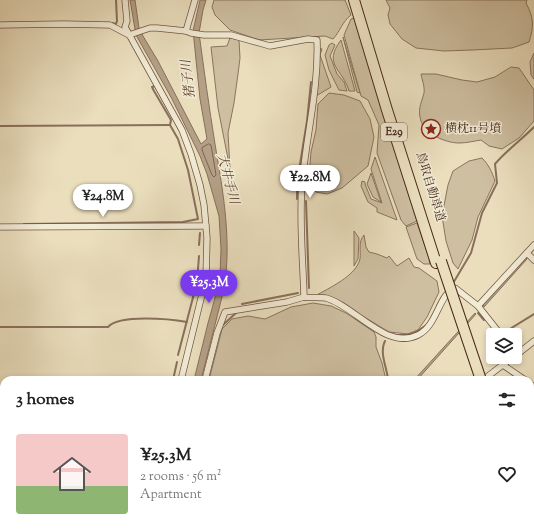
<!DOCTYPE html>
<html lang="en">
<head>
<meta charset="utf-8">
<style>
	:root { --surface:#fff; --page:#f2f2f2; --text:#222; --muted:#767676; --accent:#7c3aed }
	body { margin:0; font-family:"Sorts Mill Goudy","Noto Serif JP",serif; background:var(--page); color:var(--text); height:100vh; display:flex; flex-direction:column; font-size:15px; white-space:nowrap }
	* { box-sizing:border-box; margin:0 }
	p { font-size:13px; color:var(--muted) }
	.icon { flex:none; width:22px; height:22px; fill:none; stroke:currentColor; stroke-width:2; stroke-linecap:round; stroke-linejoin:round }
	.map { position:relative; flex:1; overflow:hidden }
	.sheet { position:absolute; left:0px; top:376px; width:534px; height:156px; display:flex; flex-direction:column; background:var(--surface); border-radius:12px 12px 0 0; box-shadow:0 2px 6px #0003 }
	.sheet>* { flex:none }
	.buttons { position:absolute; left:486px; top:328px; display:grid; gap:8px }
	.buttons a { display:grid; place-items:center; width:36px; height:36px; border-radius:4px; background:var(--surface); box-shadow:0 2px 6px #0003; font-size:20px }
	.price { position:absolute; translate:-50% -34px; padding:0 9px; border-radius:14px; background:#fff; color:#222; font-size:13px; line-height:26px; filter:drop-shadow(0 1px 2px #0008) }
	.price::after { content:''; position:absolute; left:50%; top:24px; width:12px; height:9px; margin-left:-6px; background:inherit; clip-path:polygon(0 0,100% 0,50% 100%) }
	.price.on { background:var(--accent); color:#fff }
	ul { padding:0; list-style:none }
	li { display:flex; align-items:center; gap:12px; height:100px; padding:0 16px }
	li span { display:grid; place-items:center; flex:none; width:112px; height:80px; border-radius:4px; color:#555 }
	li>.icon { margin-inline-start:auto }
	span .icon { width:48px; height:48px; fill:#fffc; stroke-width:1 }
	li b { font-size:17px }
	h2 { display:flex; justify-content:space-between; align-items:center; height:48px; padding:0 16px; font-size:17px }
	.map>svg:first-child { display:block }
	.green { fill:#cebfa1; stroke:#8a745e }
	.water { fill:#b3a086; stroke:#88705b }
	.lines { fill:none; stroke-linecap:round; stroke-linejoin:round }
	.shore { stroke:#7d6450; stroke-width:1 }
	.stream { stroke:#88705b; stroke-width:2 }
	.minor-casing { stroke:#705643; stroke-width:7 }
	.motorway-casing { stroke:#47291a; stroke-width:12 }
	.minor { stroke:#f1ead4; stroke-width:5.5 }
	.motorway { stroke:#eadebd; stroke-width:10 }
	.motorway-bridge-casing { stroke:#47291a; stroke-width:12; stroke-linecap:butt }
	.motorway-bridge { stroke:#eadebd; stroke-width:10 }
	.labels { text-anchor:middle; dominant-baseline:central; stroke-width:3; stroke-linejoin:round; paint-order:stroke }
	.shield { fill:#f1ead4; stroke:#7a6352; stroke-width:1 }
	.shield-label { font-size:11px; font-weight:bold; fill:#47291a }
	.poi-label { font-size:12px; fill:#47291a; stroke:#f1ead4; text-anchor:start }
	.street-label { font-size:12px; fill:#47291a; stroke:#f1ead4 }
	.water-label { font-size:13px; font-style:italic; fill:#624735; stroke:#f1ead4 }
</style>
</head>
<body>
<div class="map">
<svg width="534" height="532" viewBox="0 0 534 532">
	<rect width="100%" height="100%" fill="#eadebd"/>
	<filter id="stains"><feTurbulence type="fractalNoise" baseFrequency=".005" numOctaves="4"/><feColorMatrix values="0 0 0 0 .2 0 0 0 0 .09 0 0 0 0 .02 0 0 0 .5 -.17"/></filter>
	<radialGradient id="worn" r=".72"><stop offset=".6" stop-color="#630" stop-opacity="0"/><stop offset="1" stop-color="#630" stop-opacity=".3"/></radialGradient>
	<!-- green -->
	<g class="green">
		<path d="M214 0H345L351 15C342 22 341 30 333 39L325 36 259 40 230 30 215 15 212 7Z"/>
		<path d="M386 0H527L526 3C534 18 534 26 529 42L512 48 472 50 444 51 416 48 402 39 390 24 388 15 390 8Z"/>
		<path d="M355 18 417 221 406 226 401 220 377 153 379 125 368 100 361 96 344 35 351 19Z"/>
		<path d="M343 37 360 93 357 92Z"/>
		<path d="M230 38 239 40 240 58 238 74 234 103 228 133 230 169 218 108 211 47 227 46Z"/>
		<path d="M341 40 355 91H349C343 69 322 65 341 40Z"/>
		<path d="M332 43 335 45 330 56 337 74 344 82 347 91 339 90 329 70 325 55 329 45Z"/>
		<path d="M319 48 322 49 320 55 331 87 316 96Z"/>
		<path d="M534 53V79L531 75 530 62Z"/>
		<path d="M511 67 519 68 534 90V121L519 138 502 149 489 146 481 140C474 141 467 143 459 143 445 143 422 133 420 117 418 108 422 101 424 93 425 87 422 80 421 74H436L462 80 477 82 495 77Z"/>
		<path d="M329 93 344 95 360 101 370 119 374 137 368 166 342 188 327 194 316 192 310 186 309 177 311 152 316 130 318 104Z"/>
		<path d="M375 157 397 220 377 212V208L368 202 361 186 362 181 365 182V184L371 199 382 203 371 169Z"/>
		<path d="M482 158C489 165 492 172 495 181L478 217 472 240 458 269 453 263 446 241 442 216 448 185 453 171 469 161Z"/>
		<path d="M371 173 381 202 373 197 367 184Z"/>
		<path d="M417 223 430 260H429L430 264H424L417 259 406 227Z"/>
		<path d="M354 231 359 238 358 259 354 266Z"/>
		<path d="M364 235 366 247 369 252 377 254 387 258 389 256 397 266 409 258 414 267 419 268 437 281 439 292 427 317 418 330 408 334 389 332 338 301 315 296C329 288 356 276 360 259 361 250 358 242 364 235Z"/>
		<path d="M313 303 331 306 346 313 374 332 376 337V347L382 363 386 380H209L222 329 232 319 248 316 265 319 291 307Z"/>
	</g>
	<!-- water -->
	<g class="water">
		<path d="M130 0H135L139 28 143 36 158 61 201 144 207 139 200 99 194 40 193 31 200 0H206L203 10 199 33C204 70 209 107 215 144 223 192 232 240 224 289L201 380H194L208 323 218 287 220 275 221 249 219 216 207 174 200 156 172 99 136 35Z"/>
		<path d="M526 258 527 259 484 307 483 304Z"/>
		<path d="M475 313 476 314 417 380H414Z"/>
	</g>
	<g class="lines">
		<!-- shore -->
		<path class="shore" d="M209 144 211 145 216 175 214 177 212 175 202 150V148Z"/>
		<!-- stream -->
		<g class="stream">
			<path d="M112 23 116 24 117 21 116 0"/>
			<path d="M0 126 170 125"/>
			<path d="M297 199V183L307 121 311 82"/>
			<path d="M306 201 309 288"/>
			<path d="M24 224 183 222 198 219 188 170 178 139 170 125 171 120 154 91 152 87 155 86"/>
			<path d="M199 245 200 233"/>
			<path d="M452 285 471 253 482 213 497 183 495 164C507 150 521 140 534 127"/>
			<path d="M242 304 298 293"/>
			<path d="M437 306 442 297"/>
			<path d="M478 313 484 320"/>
			<path d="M223 325 237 312"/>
			<path d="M491 326 497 335"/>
			<path d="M0 327H108C119 314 171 319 187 322"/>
			<path d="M505 332 534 314"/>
			<path d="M400 335C411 335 417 332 425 326"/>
			<path d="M385 341C379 353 387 367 388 380"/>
			<path d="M178 355 197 282 199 256"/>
			<path d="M173 380 177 362"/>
			<path d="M0 426H4"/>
			<path d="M474 528 477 532"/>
			<path d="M0 529 95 528"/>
			<path d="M150 532V528"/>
		</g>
		<defs>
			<g id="minor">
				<path d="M125 0 127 21 125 27 182 130 191 154 200 185 204 205 207 238 206 278 181 380"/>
				<path d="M0 25 64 24 110 25 129 35 150 28H157L186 31 191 33 204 35H231L270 46 308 39 317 40C319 89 306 136 302 185 299 222 303 260 304 297 311 298 319 297 326 298 355 306 386 351 418 335 438 325 438 295 455 288L478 306 501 335"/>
				<path d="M186 31 195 0"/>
				<path d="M0 227 206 226"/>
				<path d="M527 253 534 260"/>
				<path d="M478 306 534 245"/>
				<path d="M515 356 534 341"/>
				<path d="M503 365 525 380"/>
				<path d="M205 380 217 333 225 312 287 302 304 297"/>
				<path d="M483 380 513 357"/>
				<path d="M530 384 534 387"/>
				<path d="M0 429H4"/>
				<path d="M182 528V532"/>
				<path d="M221 528 224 532"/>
				<path d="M478 528 480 532"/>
				<path d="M157 532V528"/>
				<path d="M385 532 387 528"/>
			</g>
			<g id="motorway">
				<path d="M354 0 387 110 436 263"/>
				<path d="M524 528 525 532"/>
			</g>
		</defs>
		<!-- minor casing -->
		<use href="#minor" class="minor-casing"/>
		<!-- motorway casing -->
		<use href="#motorway" class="motorway-casing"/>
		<!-- minor -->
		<use href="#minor" class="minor"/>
		<!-- motorway -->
		<use href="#motorway" class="motorway"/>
		<defs>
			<path id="motorway-bridge" d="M441 261 481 380"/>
		</defs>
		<!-- motorway-bridge casing -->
		<use href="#motorway-bridge" class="motorway-bridge-casing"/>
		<!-- motorway-bridge -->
		<use href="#motorway-bridge" class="motorway-bridge"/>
	</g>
	<!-- icons -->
	<defs>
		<symbol id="sight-ring" viewBox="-11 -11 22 22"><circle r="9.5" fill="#f1ead4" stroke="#8f2418" stroke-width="1.5"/><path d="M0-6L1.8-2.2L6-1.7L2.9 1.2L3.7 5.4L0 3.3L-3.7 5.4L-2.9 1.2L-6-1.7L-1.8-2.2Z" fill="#8f2418"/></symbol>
	</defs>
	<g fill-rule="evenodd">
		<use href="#sight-ring" x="420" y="118" width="22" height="22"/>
	</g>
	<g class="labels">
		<!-- shield labels -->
		<rect class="shield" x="381" y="123" width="26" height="18" rx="3"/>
		<g class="shield-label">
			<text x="394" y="132">E29</text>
		</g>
		<!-- poi labels -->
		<g class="poi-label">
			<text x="445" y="129">横枕11号墳</text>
		</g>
		<!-- street labels -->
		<g class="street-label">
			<text transform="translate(430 187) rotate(73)">鳥取自動車道</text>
		</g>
		<!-- water labels -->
		<g class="water-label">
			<text transform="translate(189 79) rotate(-97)">猪子川</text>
			<text transform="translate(227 179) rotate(75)">大井手川</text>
		</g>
	</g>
	<rect width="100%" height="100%" filter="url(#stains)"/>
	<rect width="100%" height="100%" fill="url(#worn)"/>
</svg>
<div class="buttons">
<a><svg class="icon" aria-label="layers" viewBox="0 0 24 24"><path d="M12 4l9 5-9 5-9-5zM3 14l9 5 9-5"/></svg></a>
</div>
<b class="price" style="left:310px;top:199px">¥22.8M</b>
<b class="price" style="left:103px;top:218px">¥24.8M</b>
<b class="price on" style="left:209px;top:304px">¥25.3M</b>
<section class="sheet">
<h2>3 homes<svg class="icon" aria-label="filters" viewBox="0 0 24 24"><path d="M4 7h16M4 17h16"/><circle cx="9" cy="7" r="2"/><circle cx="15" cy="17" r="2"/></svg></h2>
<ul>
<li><span style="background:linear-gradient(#f6c9c9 65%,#8fb573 0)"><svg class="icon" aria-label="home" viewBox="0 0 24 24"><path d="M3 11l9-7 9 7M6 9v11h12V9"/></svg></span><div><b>¥25.3M</b><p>2 rooms · 56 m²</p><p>Apartment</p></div><svg class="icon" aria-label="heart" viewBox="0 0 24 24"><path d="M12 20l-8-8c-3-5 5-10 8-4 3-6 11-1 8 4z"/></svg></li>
</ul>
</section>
</div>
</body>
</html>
